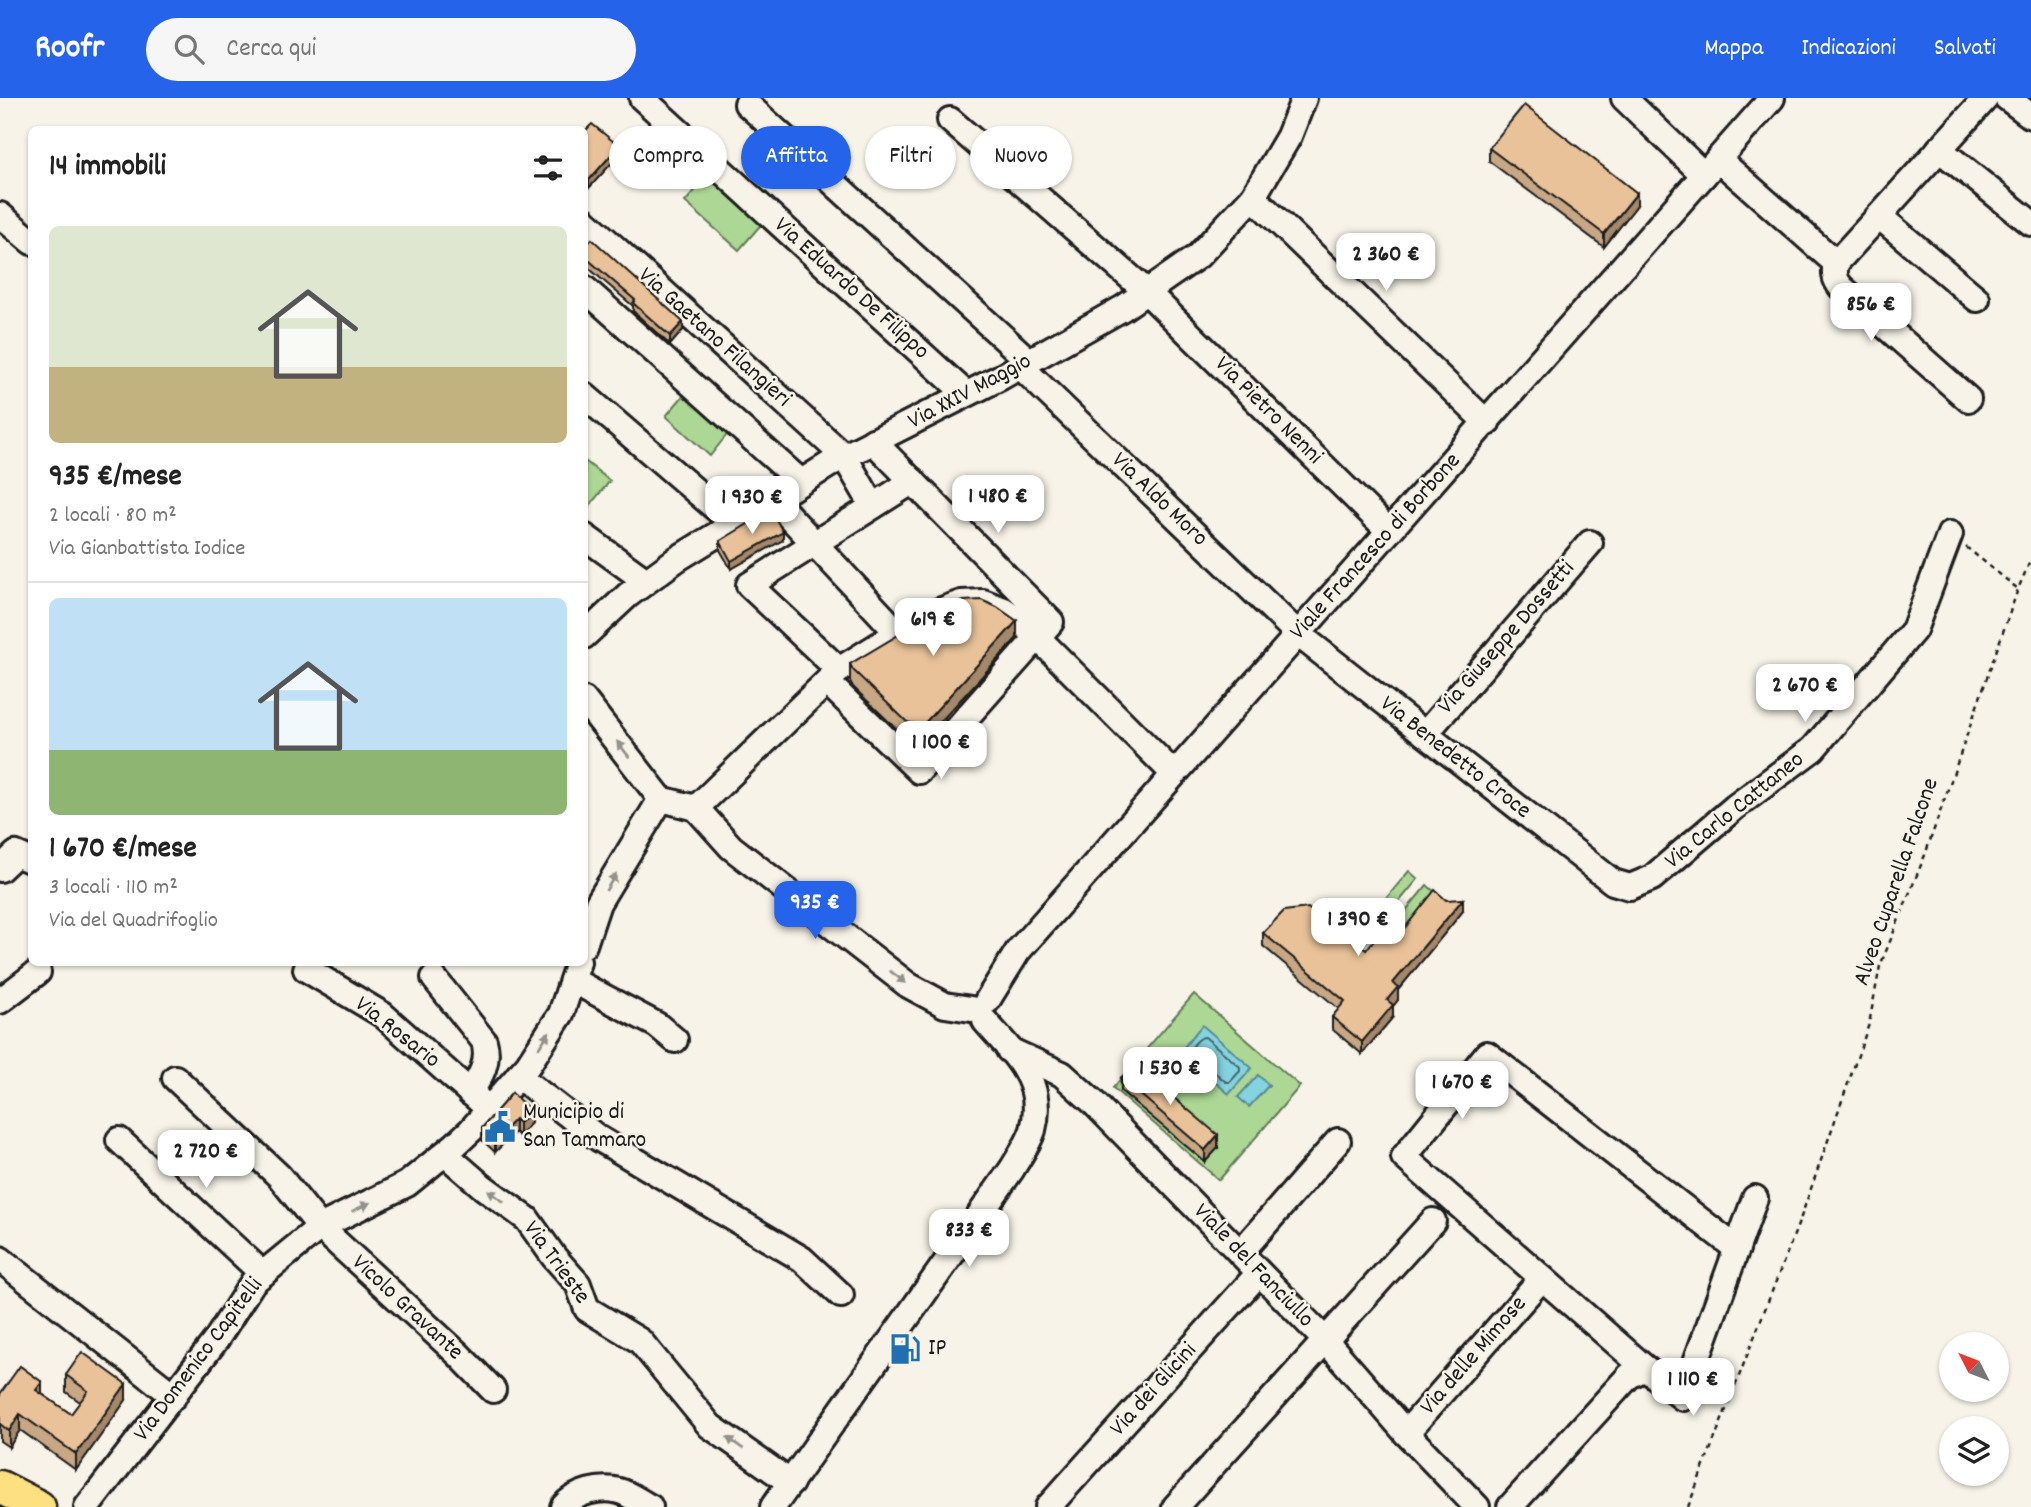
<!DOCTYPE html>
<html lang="it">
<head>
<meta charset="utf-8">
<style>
	:root { --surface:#fff; --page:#f6f6f6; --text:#222; --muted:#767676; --line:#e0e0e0; --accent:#2563eb }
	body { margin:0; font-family:Dekko,sans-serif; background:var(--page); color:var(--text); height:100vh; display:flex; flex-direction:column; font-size:26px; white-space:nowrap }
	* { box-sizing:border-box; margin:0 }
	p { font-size:23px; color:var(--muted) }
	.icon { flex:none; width:38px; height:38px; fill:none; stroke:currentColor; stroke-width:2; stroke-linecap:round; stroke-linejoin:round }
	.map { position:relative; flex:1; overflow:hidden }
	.sheet { position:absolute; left:28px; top:28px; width:560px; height:840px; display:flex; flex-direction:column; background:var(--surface); border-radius:10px; box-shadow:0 2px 5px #0004 }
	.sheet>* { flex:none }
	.guide { position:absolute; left:609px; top:28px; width:665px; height:63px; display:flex; gap:14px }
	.needle { width:46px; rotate:312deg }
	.fabs { position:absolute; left:1939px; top:1234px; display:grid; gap:14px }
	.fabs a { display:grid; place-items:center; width:70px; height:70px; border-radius:50%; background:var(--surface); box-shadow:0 2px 5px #0004; font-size:35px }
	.price { position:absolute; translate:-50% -60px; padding:0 16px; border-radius:14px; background:#fff; color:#222; font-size:23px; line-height:46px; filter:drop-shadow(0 2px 4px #0008) }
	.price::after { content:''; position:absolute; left:50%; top:42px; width:21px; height:16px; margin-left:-10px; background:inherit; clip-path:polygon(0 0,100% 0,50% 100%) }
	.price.active { background:var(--accent); color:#fff }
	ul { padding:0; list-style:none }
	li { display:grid; align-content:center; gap:14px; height:371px; padding:0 21px }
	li+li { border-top:2px solid var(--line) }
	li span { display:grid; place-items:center; height:217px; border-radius:10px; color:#555 }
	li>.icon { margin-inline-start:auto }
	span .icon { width:126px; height:126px; fill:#fffc; stroke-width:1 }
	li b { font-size:30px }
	h2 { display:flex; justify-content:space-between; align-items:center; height:84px; padding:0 21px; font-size:30px }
	.tag { padding:0 24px; border-radius:32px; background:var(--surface); box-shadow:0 2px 5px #0004; font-size:24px; line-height:63px }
	.tag.active { background:var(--accent); color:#fff }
	header { display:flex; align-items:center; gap:42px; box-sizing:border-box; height:98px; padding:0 35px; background:var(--accent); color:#fff }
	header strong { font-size:33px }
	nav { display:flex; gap:38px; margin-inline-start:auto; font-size:24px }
	.search { width:490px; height:63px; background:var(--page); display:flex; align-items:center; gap:18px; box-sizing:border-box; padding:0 24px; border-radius:38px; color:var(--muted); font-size:26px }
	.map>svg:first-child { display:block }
	.green { fill:#acd795; stroke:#647a58; stroke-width:2 }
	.water { fill:#84d3e0; stroke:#5a8a92; stroke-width:2 }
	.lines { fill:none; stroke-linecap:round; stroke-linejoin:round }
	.shore { stroke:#46656a; stroke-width:2 }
	.minor-casing { stroke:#1c1c1c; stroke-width:30 }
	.major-casing { stroke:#1c1c1c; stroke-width:37 }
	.path { stroke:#1c1c1c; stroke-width:2.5; stroke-dasharray:5 5; stroke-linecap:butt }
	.minor { stroke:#f7f3e8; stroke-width:24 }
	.major { stroke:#fde080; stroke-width:32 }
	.wall { fill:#c8a784; stroke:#1c1c1c; stroke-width:2 }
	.shaded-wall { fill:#a3886b; stroke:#1c1c1c; stroke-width:2 }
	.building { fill:#e9c299; stroke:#1c1c1c; stroke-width:2 }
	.oneway { fill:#94928c }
	.labels { text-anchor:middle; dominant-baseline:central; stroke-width:5; stroke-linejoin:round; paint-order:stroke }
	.street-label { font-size:24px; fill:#1c1c1c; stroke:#f7f3e8 }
	.poi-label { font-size:24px; fill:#1c1c1c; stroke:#f7f3e8; text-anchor:start }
</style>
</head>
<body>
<header>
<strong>Roofr</strong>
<div class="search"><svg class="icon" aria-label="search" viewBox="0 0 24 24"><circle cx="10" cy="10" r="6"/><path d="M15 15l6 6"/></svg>Cerca qui</div>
<nav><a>Mappa</a><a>Indicazioni</a><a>Salvati</a></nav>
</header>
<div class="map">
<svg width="2031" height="1409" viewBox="0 0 2031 1409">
	<rect width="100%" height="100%" fill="#f7f3e8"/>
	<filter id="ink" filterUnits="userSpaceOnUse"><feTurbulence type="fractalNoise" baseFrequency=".0143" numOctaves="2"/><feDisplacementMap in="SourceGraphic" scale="14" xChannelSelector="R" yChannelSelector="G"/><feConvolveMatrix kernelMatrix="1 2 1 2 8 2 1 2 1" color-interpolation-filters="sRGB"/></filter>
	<g filter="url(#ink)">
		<!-- green -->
		<g class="green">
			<path d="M711 74 765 122 739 152 685 104Z"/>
			<path d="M689 291 733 329 710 358 666 318Z"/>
			<path d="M585 363 610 383 585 413Z"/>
			<path d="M1409 773 1418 781 1383 823 1374 815Z"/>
			<path d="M1427 787 1436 795 1401 837 1392 829Z"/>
			<path d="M1361 820 1375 832 1362 848 1331 823Z"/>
			<path d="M1194 896 1300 988 1219 1082 1113 990Z"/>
		</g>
		<!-- water -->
		<g class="water">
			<path d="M1202 927 1252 970 1229 996 1180 954Z"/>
			<path d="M1258 977 1269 987 1249 1009 1238 999Z"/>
		</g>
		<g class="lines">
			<!-- shore -->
			<path class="shore" d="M1205 939 1240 969V973L1230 984H1226L1191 954C1191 948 1199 939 1205 939Z"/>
			<defs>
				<g id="minor">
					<path d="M642 0 966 296"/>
					<path d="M1624 0 1704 77"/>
					<path d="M2007 0 2031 18"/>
					<path d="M747 6 1029 263"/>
					<path d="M950 22 1146 193 1389 433"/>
					<path d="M1939 51 2031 125"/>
					<path d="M1718 61 1836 165 1986 0"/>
					<path d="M1253 99 1487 325"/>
					<path d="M0 117 32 144"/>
					<path d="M1879 118 1977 201"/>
					<path d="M584 122 844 358 873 408"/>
					<path d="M1836 165C1834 174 1834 181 1841 189L1968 301"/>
					<path d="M584 190 801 384"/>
					<path d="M1020 268 1298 536 1613 784 1630 789 1652 780 1735 709 1813 651 1914 532 1950 436"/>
					<path d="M584 297 734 426"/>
					<path d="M773 401 898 535"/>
					<path d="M584 438 646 483"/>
					<path d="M584 538 628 497 677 461 734 426 835 363 1001 279 1123 210 1198 158 1253 99 1289 38 1304 0"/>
					<path d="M839 572 749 487 913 383"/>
					<path d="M827 584 919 673 1051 524 873 343"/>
					<path d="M584 602 661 701 696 710"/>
					<path d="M1425 636 1590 445"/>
					<path d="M696 710 839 572 898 535 936 514 961 505 983 504 1004 512 1022 524 1174 676"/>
					<path d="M696 710 731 749 908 887 945 907 971 911"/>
					<path d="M0 771 16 756 32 763"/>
					<path d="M584 847 598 805 661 701"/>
					<path d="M311 864 306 871 383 917 489 1011"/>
					<path d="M434 880 484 943C490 963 481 978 470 995"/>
					<path d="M572 882 657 927 675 942"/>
					<path d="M0 903 38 874"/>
					<path d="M987 903 1018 853 1772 0"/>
					<path d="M1009 952 1062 976 1092 1003 1326 1243 1406 1335 1477 1409"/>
					<path d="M518 978 598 1040 802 1161 841 1197"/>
					<path d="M175 980 279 1078 320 1129 458 1256 493 1292"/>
					<path d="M119 1042 263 1176"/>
					<path d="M445 1056 483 1089 527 1121 554 1159 578 1186 587 1211 640 1243 710 1328 791 1385"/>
					<path d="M1240 1155 1338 1043"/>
					<path d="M0 1161 174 1298"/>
					<path d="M1645 1270 1404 1059 1487 956 1737 1151"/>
					<path d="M1406 1335 1542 1180"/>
					<path d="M87 1409 216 1242 253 1184 320 1129 407 1086 455 1047 471 1032 528 967 561 916 578 864"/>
					<path d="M563 1409C575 1394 601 1388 619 1393 630 1396 640 1404 650 1409"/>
					<path d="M773 1409 1012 1071C1019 1059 1029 1045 1033 1032 1046 983 1014 957 985 923"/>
					<path d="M1048 1409 1259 1175"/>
					<path d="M1175 1409 1433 1123"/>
					<path d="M1510 1409 1629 1278 1645 1270 1683 1300 1755 1100"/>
				</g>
				<path id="major" d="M0 1389 39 1409"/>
			</defs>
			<!-- minor casing -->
			<use href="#minor" class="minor-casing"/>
			<!-- major casing -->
			<use href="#major" class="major-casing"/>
			<!-- path -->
			<g class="path">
				<path d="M1966 449 2018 491"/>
				<path d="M1688 1409 1801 1119 1869 926 1880 868 1925 757 2018 491 2031 461"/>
			</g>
			<!-- minor -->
			<use href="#minor" class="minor"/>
			<!-- major -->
			<use href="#major" class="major"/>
		</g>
		<!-- wall -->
		<g class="wall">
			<path d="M584 34 619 57 589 90 584 86Z"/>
			<path d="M1489 50 1637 107 1604 149 1489 63Z"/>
			<path d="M584 149 683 232 670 247 633 213V208L584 166Z"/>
			<path d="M783 442 731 471 720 452V443Z"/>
			<path d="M1017 540 922 644 907 641 853 589 850 583V566Z"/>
			<path d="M1446 802 1463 813 1398 892V902L1393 908V919L1362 956 1332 931V919L1339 911 1263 848V835L1325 825 1366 852 1403 832Z"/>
			<path d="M1121 980 1218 1050 1205 1064 1121 993Z"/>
			<path d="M512 995 531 1025 519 1038 515 1034 495 1054 482 1042V1030Z"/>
			<path d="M66 1277 126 1302 76 1372 20 1332 9 1349 0 1343V1296H42L71 1316 80 1304 66 1294Z"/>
		</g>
		<!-- shaded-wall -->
		<g class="shaded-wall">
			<path d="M619 48V57L589 90V82Z"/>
			<path d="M1637 95V107L1604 149V136Z"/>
			<path d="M683 224V232L670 247V238Z"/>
			<path d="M783 434V442L731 471V463Z"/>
			<path d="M1017 523V540L922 644V628Z"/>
			<path d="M1463 801V813L1398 892V902L1393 908V919L1362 956V944L1387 902 1393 885Z"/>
			<path d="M531 1013V1025L519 1038V1025Z"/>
			<path d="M515 1021V1034L495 1054V1042Z"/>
			<path d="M1218 1037V1050L1205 1064V1052Z"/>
			<path d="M42 1284V1300L36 1292Z"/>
			<path d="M126 1286V1302L76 1372V1356Z"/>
			<path d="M20 1316V1332L9 1349V1333Z"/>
		</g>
		<!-- building -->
		<g class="building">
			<path d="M1524 7 1637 95 1604 136 1489 50Z"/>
			<path d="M592 26 619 48 589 82 584 78V34Z"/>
			<path d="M592 141 683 224 670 238 633 205 635 202 584 158V149Z"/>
			<path d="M771 412 783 434 731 463 720 443Z"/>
			<path d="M981 502 997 509 1017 523 922 628 907 624 853 572 850 566 942 511 964 503Z"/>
			<path d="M1435 792 1446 802 1463 801 1393 885 1398 889 1387 902 1393 907 1362 944 1332 919 1345 903 1263 835 1284 813 1308 810 1325 825H1333L1366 852 1390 822 1403 832Z"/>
			<path d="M1134 966 1218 1037 1205 1052 1121 980Z"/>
			<path d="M512 995 531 1013 519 1025 515 1021 495 1042 482 1030Z"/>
			<path d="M82 1254 126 1286 76 1356 20 1316 9 1333 0 1326V1296L20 1268 42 1284 36 1292 71 1316 88 1293 66 1277Z"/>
		</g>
		<!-- one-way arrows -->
		<defs><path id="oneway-solid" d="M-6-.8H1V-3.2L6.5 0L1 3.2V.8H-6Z" transform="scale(1.75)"/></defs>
		<g class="oneway">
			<use href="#oneway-solid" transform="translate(623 651) rotate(-128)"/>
			<use href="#oneway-solid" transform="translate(611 784) rotate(-59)"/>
			<use href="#oneway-solid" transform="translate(898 879) rotate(38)"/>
			<use href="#oneway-solid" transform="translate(544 942) rotate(-57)"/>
			<use href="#oneway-solid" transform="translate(496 1098) rotate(-143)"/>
			<use href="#oneway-solid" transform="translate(361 1109) rotate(-26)"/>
			<use href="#oneway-solid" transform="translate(735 1345) rotate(-145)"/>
		</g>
	</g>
	<!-- icons -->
	<defs>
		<symbol id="civic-bare" viewBox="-9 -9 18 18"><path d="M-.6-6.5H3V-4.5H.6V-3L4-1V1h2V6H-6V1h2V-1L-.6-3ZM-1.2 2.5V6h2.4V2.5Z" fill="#1f6fb2" stroke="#f7f3e8" stroke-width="2.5" paint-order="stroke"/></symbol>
		<symbol id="fuel-bare" viewBox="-9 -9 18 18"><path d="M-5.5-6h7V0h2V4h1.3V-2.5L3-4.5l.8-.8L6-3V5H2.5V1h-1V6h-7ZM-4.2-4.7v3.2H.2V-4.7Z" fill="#1f6fb2" stroke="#f7f3e8" stroke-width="2.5" paint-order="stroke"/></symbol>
	</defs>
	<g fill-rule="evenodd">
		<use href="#civic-bare" x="478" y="1007" width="44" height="44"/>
		<use href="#fuel-bare" x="883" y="1229" width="44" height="44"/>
	</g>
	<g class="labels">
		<!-- street labels -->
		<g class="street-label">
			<text transform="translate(851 191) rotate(42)">Via Eduardo De Filippo</text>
			<text transform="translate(714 240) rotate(42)">Via Gaetano Filangieri</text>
			<text transform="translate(970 294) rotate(-28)">Via XXIV Maggio</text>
			<text transform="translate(1268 313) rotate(45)">Via Pietro Nenni</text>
			<text transform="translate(1159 402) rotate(44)">Via Aldo Moro</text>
			<text transform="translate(1376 449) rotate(-48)">Viale Francesco di Borbone</text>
			<text transform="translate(1507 540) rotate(-49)">Via Giuseppe Dossetti</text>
			<text transform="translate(1455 660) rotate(38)">Via Benedetto Croce</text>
			<text transform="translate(1735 713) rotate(-39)">Via Carlo Cattaneo</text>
			<text transform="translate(1897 784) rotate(-71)">Alveo Cuparella Falcone</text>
			<text transform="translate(397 935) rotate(38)">Via Rosario</text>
			<text transform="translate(556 1165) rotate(54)">Via Trieste</text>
			<text transform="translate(1253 1168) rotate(46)">Viale del Fanciullo</text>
			<text transform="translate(407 1210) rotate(43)">Vicolo Gravante</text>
			<text transform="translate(1474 1258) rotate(-49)">Via delle Mimose</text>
			<text transform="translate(199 1262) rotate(-53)">Via Domenico Capitelli</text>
			<text transform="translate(1154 1292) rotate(-48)">Via dei Glicini</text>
		</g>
		<!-- poi labels -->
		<g class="poi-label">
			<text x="523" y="1015">Municipio di<tspan x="523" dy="28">San Tammaro</tspan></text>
			<text x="928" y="1251">IP</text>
		</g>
	</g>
</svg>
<div class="fabs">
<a><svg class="needle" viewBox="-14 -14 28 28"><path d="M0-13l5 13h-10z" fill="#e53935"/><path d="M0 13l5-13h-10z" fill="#767676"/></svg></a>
<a><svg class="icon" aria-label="layers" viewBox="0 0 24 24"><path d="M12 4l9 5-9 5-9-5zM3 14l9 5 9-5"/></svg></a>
</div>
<b class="price" style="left:1386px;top:195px">2 360 €</b>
<b class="price" style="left:1871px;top:245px">856 €</b>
<b class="price" style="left:998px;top:437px">1 480 €</b>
<b class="price" style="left:752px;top:438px">1 930 €</b>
<b class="price" style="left:933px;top:560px">619 €</b>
<b class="price" style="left:1805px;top:626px">2 670 €</b>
<b class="price" style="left:941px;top:683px">1 100 €</b>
<b class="price active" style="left:815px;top:843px">935 €</b>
<b class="price" style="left:1358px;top:860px">1 390 €</b>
<b class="price" style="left:1170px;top:1009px">1 530 €</b>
<b class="price" style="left:1462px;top:1023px">1 670 €</b>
<b class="price" style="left:206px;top:1092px">2 720 €</b>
<b class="price" style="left:969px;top:1171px">833 €</b>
<b class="price" style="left:1693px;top:1320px">1 110 €</b>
<div class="guide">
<a class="tag">Compra</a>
<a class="tag active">Affitta</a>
<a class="tag">Filtri</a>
<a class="tag">Nuovo</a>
</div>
<section class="sheet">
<h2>14 immobili<svg class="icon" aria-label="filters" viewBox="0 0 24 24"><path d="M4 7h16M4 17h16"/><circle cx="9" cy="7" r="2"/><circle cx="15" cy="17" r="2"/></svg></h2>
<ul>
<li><span style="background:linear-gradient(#dfe7d0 65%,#c2b280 0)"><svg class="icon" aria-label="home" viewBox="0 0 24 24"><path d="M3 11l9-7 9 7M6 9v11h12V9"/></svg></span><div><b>935 €/mese</b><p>2 locali · 80 m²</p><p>Via Gianbattista Iodice</p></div></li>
<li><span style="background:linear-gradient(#bfe0f5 70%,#8fb573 0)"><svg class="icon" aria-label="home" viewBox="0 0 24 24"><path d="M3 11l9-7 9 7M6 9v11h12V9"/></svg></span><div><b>1 670 €/mese</b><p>3 locali · 110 m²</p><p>Via del Quadrifoglio</p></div></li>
</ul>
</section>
</div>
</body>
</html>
